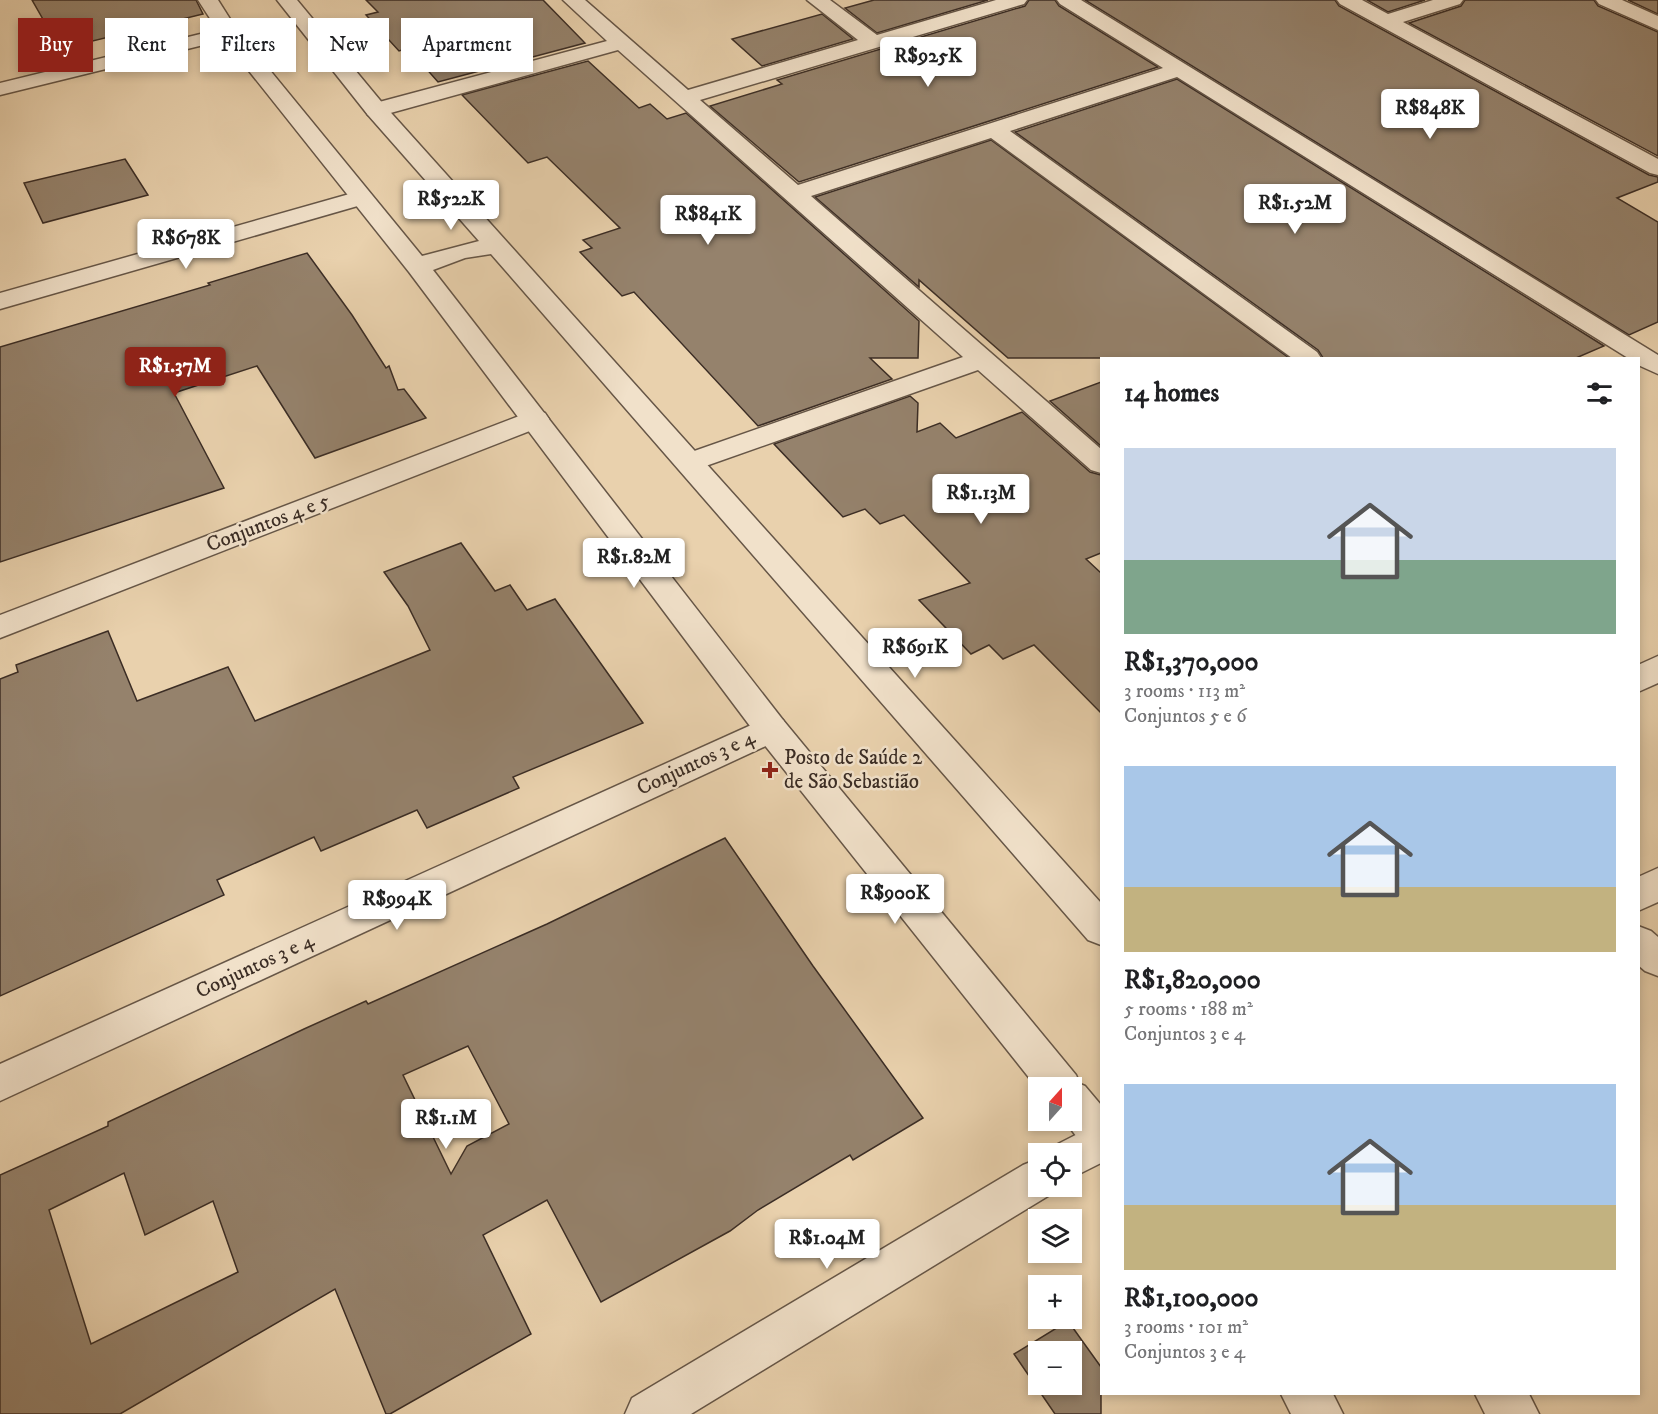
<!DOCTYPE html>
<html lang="en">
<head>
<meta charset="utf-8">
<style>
	:root { --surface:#fff; --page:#f6f6f6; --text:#202124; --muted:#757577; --accent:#8f2418 }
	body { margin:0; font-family:"IM FELL DW Pica",serif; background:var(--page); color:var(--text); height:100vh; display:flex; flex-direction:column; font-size:22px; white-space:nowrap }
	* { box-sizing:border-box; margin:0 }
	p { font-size:20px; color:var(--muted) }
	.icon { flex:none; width:33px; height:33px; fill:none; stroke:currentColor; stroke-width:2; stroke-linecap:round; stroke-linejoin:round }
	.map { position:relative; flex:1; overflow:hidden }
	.details { position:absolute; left:1100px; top:357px; width:540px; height:1038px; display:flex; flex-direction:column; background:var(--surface); border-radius:0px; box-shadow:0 3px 9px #0003 }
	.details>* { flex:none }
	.top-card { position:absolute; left:18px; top:18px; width:570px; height:54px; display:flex; gap:12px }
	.needle { width:39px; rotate:21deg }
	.tools { position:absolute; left:1028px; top:1077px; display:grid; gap:12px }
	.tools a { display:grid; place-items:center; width:54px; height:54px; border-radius:0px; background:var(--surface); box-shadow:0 3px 9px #0003; font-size:30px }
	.price { position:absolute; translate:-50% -51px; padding:0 14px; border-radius:6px; background:#fff; color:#222; font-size:20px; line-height:39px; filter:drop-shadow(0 2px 3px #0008) }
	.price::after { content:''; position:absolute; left:50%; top:36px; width:18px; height:14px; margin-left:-9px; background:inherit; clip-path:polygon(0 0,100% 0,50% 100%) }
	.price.selected { background:var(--accent); color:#fff }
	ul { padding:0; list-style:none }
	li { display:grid; align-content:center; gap:12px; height:318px; padding:0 24px }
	li span { display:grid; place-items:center; height:186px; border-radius:0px; color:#555 }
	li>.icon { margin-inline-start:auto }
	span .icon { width:108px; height:108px; fill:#fffc; stroke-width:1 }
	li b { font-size:26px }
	h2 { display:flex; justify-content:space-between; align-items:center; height:72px; padding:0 24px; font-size:26px }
	.pill { padding:0 21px; border-radius:0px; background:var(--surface); box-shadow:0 3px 9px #0003; font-size:21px; line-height:54px }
	.pill.selected { background:var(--accent); color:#fff }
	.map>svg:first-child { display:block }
	.building { fill:#95826c; stroke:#3b2d25; stroke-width:1.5; fill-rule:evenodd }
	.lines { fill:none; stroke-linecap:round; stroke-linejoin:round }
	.minor-casing { stroke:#665647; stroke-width:3 }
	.tertiary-casing { stroke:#665647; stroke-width:3 }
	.minor { fill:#f1e1ca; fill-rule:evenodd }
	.tertiary { fill:#f1e1ca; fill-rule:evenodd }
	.poi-dot { fill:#8f2418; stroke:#f1e1ca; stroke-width:2 }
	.labels { text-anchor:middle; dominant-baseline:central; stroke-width:5; stroke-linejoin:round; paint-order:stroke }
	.street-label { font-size:21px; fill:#3b2d25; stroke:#f1e1ca }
	.poi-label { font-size:21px; fill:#3b2d25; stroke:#f1e1ca; text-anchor:start }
</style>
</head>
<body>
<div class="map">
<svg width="1658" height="1414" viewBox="0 0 1658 1414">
	<rect width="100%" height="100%" fill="#e9d1ad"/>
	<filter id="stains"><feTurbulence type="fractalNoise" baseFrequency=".00333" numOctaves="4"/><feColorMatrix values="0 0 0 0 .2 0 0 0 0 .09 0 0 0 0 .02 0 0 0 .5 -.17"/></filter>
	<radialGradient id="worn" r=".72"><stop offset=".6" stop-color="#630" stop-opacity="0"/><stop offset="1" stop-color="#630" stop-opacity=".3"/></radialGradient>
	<!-- building -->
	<g class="building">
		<path d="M32 0H196L203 14 60 49Z"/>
		<path d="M366 0H543L585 43 438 82 408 48 399 51 366 15 378 12Z"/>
		<path d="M874 0H988L877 33 845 8Z"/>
		<path d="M1029 0H1055L1059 6 1158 67 799 182 710 106 782 84 777 80 1025 6Z"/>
		<path d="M1085 0H1335L1339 6 1649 175 1658 177V182L1617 198 1658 222V322L1629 335Z"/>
		<path d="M1367 0H1425L1388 12Z"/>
		<path d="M1465 0H1594L1598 6 1658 32V156L1409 23 1461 6Z"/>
		<path d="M1628 0H1658V14Z"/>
		<path d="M822 14 853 39 762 66 732 39Z"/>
		<path d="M588 61 639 108 650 104 667 119 686 113 919 321 918 358H870L892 379 758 426 634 292 622 296 580 252 592 248 583 240 620 228 547 157 528 163 462 95Z"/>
		<path d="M1177 79 1604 346 1576 358H1323L1318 350 1015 132Z"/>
		<path d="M991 140 1289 358H1008L919 280V287L815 197Z"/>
		<path d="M125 159 148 195 43 223 24 183Z"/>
		<path d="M307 253 352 315 386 368 389 366 398 390 404 389 426 418 315 458 257 366 174 393 224 488 0 562V347L210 285 208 283Z"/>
		<path d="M1101 382V446L1050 401Z"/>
		<path d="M910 396 918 403 917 432 940 423 956 438 1022 412 1090 472 1101 475V553L1086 559 1101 573V713L1034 645 1003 659 989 645 971 654 919 600 970 583 904 515 880 524 865 509 843 517 774 444Z"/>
		<path d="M461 543 495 591 510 585 527 610 555 599 643 723 513 777 519 788 427 828 417 810 321 851 314 837 217 880 224 895 0 996V679L18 672 16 665 108 631 137 701 228 667 255 721 430 650 408 606 384 572Z"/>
		<path d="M725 838 813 966 923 1118 853 1160 850 1155 758 1210 730 1231 601 1302 547 1200 483 1235 531 1334 390 1414H386L335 1289 120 1414H0V1175L108 1126V1122L304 1029 366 1001 368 1004 547 924ZM468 1046 509 1124 467 1146 451 1174 403 1075ZM124 1173 145 1235 213 1201 238 1272 91 1344 49 1210Z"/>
		<path d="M1068 1321 1101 1367V1414H1055L1014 1354ZM1038 1352H1071V1384H1038Z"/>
	</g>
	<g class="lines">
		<defs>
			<g id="minor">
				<path d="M563 0H585L688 90 858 40 807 0H830L877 35 996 0H1027L1024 4 700 100 798 185 1163 68 1060 4 1057 0H1081L1658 355V374L1638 365V358H1628L1177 77 1010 131 1317 352 1321 358H1292L991 138 811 196 1101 449V473L1091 470 978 370 700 468 690 471 680 468 676 462 680 456 963 357 618 50 376 117 368 115 365 110 368 105 607 41Z"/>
				<path d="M1337 0H1362L1388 14 1433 0H1463L1460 4 1403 22 1658 159V175L1650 173 1340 4Z"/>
				<path d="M1596 0H1622L1658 16V30L1599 4Z"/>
				<path d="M229 27 236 29 239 33 236 37 0 95V83Z"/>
				<path d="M360 191 368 193 372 198 368 203 0 309V293Z"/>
				<path d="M535 410 545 413 549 419 545 425 0 638V615Z"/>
				<path d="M1658 656V683L1638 692V665Z"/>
				<path d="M771 716 783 720 788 729 783 738 0 1101V1064Z"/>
				<path d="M1658 868V902L1638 911V877Z"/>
				<path d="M1638 926 1651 931 1658 937V976L1645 971 1638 965Z"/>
				<path d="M1101 1122V1163L1071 1178V1154H1053L1056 1145Z"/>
				<path d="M1038 1159V1186H1056L1053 1193 691 1414H625L632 1398 1023 1165Z"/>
			</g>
			<g id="tertiary">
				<path d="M198 0H218L237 30 422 256 479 241 368 115 277 0H297L384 105 1101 903V945L1088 940 491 254 465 258 433 270 783 720 1076 1075 1080 1084 1085 1086 1101 1105V1155L1086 1149 1064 1120H1071V1088L1038 1089 759 738 409 272 222 37Z"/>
				<path d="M1281 1394H1333L1343 1414H1291Z"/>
				<path d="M1475 1394H1529L1539 1414H1485Z"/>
			</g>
		</defs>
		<!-- minor casing -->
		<use href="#minor" class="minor-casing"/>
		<!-- tertiary casing -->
		<use href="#tertiary" class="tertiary-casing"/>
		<!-- minor -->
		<use href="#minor" class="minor"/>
		<!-- tertiary -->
		<use href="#tertiary" class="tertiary"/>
	</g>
	<!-- markers -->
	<path class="poi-dot" d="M767 761h6v6h6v6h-6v6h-6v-6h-6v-6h6z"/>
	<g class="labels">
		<!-- street labels -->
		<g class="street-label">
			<text transform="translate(268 523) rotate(-21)">Conjuntos 4 e 5</text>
			<text transform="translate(696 763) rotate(-25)">Conjuntos 3 e 4</text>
			<text transform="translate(255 966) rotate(-25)">Conjuntos 3 e 4</text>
		</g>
		<!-- poi labels -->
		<g class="poi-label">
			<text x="784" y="758">Posto de Saúde 2<tspan x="784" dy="24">de São Sebastião</tspan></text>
		</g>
	</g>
	<rect width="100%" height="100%" filter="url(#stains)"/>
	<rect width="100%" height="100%" fill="url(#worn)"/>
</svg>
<div class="tools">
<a><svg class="needle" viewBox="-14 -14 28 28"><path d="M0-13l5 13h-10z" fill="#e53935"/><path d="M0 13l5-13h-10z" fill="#757577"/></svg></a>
<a><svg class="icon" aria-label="locate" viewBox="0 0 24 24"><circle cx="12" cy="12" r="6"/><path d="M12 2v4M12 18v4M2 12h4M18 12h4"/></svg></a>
<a><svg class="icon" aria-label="layers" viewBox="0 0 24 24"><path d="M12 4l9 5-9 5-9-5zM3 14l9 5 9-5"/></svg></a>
<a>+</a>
<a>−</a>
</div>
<b class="price" style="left:928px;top:88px">R$925K</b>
<b class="price" style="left:1430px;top:140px">R$848K</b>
<b class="price" style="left:451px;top:231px">R$522K</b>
<b class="price" style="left:1295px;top:235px">R$1.52M</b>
<b class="price" style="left:708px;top:246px">R$841K</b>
<b class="price" style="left:186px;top:270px">R$678K</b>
<b class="price selected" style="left:175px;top:398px">R$1.37M</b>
<b class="price" style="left:981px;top:525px">R$1.13M</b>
<b class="price" style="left:634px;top:589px">R$1.82M</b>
<b class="price" style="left:915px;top:679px">R$691K</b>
<b class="price" style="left:895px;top:925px">R$900K</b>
<b class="price" style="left:397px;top:931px">R$994K</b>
<b class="price" style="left:446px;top:1150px">R$1.1M</b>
<b class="price" style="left:827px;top:1270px">R$1.04M</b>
<div class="top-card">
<a class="pill selected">Buy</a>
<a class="pill">Rent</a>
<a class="pill">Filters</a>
<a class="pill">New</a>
<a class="pill">Apartment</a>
</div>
<section class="details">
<h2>14 homes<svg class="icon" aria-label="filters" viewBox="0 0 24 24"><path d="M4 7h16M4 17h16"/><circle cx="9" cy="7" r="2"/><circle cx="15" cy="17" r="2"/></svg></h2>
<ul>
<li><span style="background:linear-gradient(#c9d6e8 60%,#7fa58c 0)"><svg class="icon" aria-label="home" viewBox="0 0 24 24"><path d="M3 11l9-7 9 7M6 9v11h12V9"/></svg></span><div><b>R$1,370,000</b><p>3 rooms · 113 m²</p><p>Conjuntos 5 e 6</p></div></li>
<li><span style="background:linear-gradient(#a9c7e8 65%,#c2b280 0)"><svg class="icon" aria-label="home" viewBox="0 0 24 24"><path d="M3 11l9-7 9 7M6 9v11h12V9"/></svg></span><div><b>R$1,820,000</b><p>5 rooms · 188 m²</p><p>Conjuntos 3 e 4</p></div></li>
<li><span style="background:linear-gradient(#a9c7e8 65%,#c2b280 0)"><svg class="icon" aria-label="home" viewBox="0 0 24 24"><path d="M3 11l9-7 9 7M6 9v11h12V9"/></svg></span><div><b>R$1,100,000</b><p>3 rooms · 101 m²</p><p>Conjuntos 3 e 4</p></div></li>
</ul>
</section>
</div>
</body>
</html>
